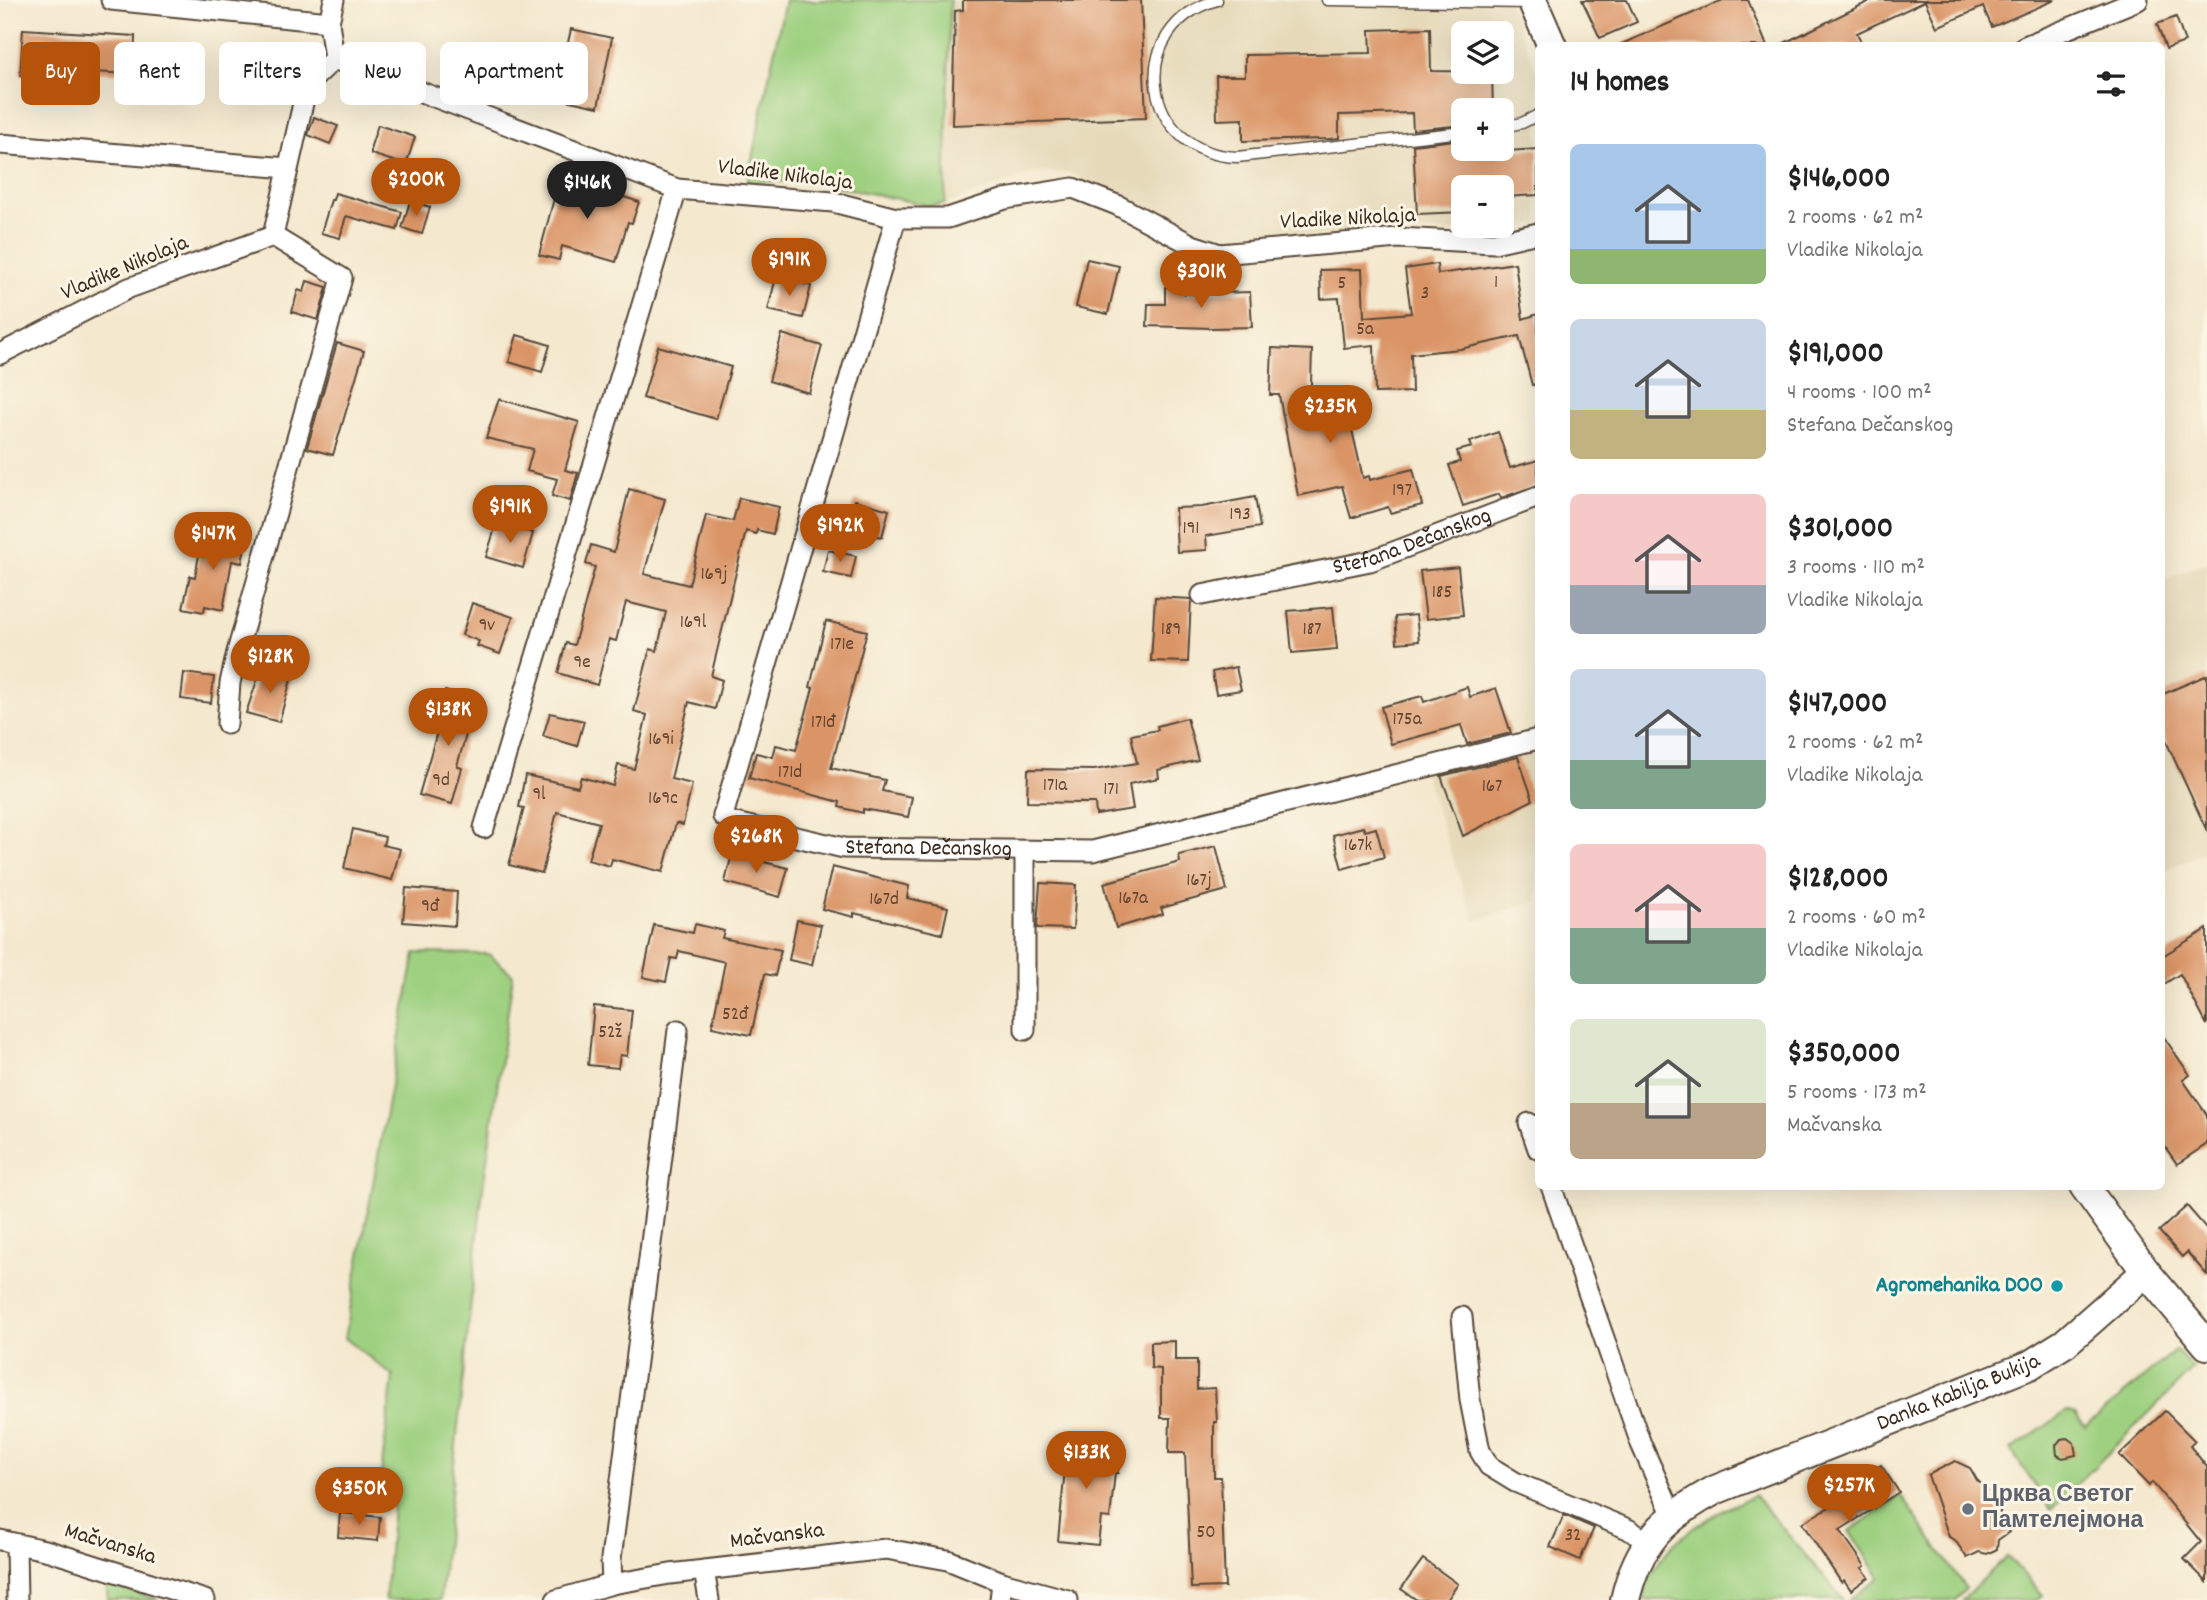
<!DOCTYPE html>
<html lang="en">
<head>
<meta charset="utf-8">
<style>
	:root { --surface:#fff; --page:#f2f2f2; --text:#222; --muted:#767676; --accent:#b45309 }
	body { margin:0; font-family:Dekko,sans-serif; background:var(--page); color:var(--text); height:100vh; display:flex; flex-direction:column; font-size:26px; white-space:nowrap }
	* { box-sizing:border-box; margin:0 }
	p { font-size:23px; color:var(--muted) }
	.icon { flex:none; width:38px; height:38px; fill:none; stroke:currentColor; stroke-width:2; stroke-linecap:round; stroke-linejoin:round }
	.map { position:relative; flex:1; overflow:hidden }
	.drawer { position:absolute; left:1535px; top:42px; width:630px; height:1148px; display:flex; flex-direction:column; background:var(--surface); border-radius:10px; box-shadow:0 7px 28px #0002 }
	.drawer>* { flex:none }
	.guide { position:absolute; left:21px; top:42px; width:665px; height:63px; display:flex; gap:14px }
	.fabs { position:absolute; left:1451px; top:21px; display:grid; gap:14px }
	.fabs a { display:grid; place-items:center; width:63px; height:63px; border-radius:10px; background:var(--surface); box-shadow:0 7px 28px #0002; font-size:35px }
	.price { position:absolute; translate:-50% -60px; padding:0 16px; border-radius:24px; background:var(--accent); color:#fff; font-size:23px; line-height:46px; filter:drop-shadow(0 2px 4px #0008) }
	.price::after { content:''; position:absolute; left:50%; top:42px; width:21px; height:16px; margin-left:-10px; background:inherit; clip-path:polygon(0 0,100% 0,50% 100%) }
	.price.active { background:#222; color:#fff }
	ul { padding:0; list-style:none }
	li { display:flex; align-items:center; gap:21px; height:175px; padding:0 35px }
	li span { display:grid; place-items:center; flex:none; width:196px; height:140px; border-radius:10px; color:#555 }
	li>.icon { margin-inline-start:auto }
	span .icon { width:84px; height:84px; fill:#fffc; stroke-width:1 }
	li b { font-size:30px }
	h2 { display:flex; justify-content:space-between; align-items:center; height:84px; padding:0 35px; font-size:30px }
	.pill { padding:0 24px; border-radius:10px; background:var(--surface); box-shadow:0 7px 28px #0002; font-size:24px; line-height:63px }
	.pill.active { background:var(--accent); color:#fff }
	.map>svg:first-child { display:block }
	.built { fill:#e6daba; fill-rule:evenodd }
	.green { fill:#9ed080; stroke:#6c7d4f; stroke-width:2 }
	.building { fill:#da9466 }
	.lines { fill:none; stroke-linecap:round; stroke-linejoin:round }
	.lane-casing { stroke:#574739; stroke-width:13 }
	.street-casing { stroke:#574739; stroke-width:23 }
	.secondary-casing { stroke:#574739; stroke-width:32 }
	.lane { stroke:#fff; stroke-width:10 }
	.street { stroke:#fff; stroke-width:19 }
	.secondary { stroke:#fff; stroke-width:28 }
	.culture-dot { fill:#0f9aa8; stroke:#fcf5e5; stroke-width:2.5 }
	.worship-dot { fill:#6b7280; stroke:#fcf5e5; stroke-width:2.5 }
	.labels { text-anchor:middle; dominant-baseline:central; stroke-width:6; stroke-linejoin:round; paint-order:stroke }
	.number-label { font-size:19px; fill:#634430 }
	.street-label { font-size:23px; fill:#3b2a1e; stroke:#fcf5e5 }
	.culture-label { font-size:23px; font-weight:bold; fill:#0d838f; stroke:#fcf5e5; text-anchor:end }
	.worship-label { font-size:23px; font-weight:bold; fill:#5b616d; stroke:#fcf5e5; text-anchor:start }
</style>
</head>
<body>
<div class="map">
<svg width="2207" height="1600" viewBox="0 0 2207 1600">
	<rect width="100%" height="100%" fill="#fcf5e5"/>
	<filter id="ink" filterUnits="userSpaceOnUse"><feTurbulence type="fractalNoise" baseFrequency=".0143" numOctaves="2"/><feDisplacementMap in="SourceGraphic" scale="14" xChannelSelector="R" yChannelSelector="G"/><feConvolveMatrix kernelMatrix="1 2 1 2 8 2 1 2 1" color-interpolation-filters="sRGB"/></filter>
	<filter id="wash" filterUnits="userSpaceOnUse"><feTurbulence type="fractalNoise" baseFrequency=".00686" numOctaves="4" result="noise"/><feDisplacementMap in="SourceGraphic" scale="28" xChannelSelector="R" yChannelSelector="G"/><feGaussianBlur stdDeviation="1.57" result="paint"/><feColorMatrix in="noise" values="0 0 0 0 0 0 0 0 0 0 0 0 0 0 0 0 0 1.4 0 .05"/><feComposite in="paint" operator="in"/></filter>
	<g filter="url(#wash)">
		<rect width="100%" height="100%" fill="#f4e9cf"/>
		<!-- built -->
		<g class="built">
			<path d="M950 0H1508L1538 75V223L1492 232 1389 231 1232 244 1202 239 1068 172 1033 173 945 204ZM1463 33H1502V72H1463ZM1463 110H1502V149H1463ZM1463 187H1502V226H1463Z"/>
			<path d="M2207 562V851L2161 872V582Z"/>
			<path d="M1538 731V901L1474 921 1420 760Z"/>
		</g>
		<!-- green -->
		<g class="green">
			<path d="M785 0H950L945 204 931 206 811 181 747 182Z"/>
			<path d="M415 953 489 954 513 975 482 1195 440 1600H385L394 1493 379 1491 393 1376 345 1338Z"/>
			<path d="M2176 1350 2193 1369 2051 1510 2011 1450 2067 1411 2075 1414 2085 1427Z"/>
			<path d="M1754 1495 1844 1600H1643C1656 1541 1705 1519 1754 1495Z"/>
			<path d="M1901 1496 1966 1589 1955 1600H1850L1880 1577 1849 1531Z"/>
			<path d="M2007 1556 2043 1595 2037 1600H1962Z"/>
			<path d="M106 1583 159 1600H108Z"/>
		</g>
		<g id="blocks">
			<!-- building -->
			<g class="building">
				<path d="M963 0H1141L1146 118 952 125 955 11 963 10Z"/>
				<path d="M1582 0H1627L1637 22 1600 38Z"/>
				<path d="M1723 0H1748L1767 46H1617Z"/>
				<path d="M1872 0H2055L1992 27 1983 7 1937 27 1925 1 1857 33 1863 46H1778Z"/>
				<path d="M2176 17 2185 42 2166 49 2157 24Z"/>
				<path d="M1430 28 1431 71 1492 72 1493 110H1463V125L1413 130 1412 113 1339 115V138L1328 139 1243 141V119L1217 120 1216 76H1245V55L1371 53 1370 30Z"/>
				<path d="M23 29 135 36 134 74 69 71V78L20 75Z"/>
				<path d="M571 29 612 38 598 107 556 98Z"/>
				<path d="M228 49 274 54 269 91 223 86Z"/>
				<path d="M314 117 338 126 330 144 308 135Z"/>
				<path d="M378 125 415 137 406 165 371 154V146Z"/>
				<path d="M1463 139V149H1476V153L1538 149V195L1502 197V187H1463V212L1417 214 1413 145Z"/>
				<path d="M560 176 639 202 632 223 628 222 616 262 562 246 559 260 539 255Z"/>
				<path d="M335 193 402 212 397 230 346 216 340 238 321 233 331 200H333Z"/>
				<path d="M410 201 430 207 422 234 402 228Z"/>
				<path d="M1087 259 1119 266 1108 314 1076 307Z"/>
				<path d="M1515 263 1523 319 1538 314V384L1532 385 1519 336 1460 349 1411 354 1412 392 1375 393 1374 345 1344 348 1339 298 1321 299 1320 270 1362 269 1364 317 1411 313 1405 269 1437 264 1438 274Z"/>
				<path d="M776 277 811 286 803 318 768 310Z"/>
				<path d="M307 281 327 287 318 320 292 312 298 290 304 292Z"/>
				<path d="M1165 287H1185V294L1250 292 1252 327 1212 328 1147 326 1148 304H1165Z"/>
				<path d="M782 334 822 346 809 393 769 381Z"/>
				<path d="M517 335 550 345 542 372 509 362Z"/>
				<path d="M337 343 364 351 333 455 307 448Z"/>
				<path d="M658 346 731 367 716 419 643 398Z"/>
				<path d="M1272 348 1312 350 1310 416 1347 408 1363 478 1369 476 1370 480 1413 469 1422 505 1390 513 1388 507 1351 518 1342 486 1298 496 1279 395H1270Z"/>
				<path d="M499 399 579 422 565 470 578 473 570 501 552 496 557 479 527 471 533 449 486 438Z"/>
				<path d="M1498 432 1510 468 1538 460V485L1501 498 1499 494 1463 506 1449 465 1460 462 1457 451 1472 447 1470 442Z"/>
				<path d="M629 489 665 499 644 574 689 585 706 515 733 521 739 498 779 507 773 534 757 530 756 534 746 531 711 676 722 680 715 709 689 702 671 779 692 784 683 825 676 823 663 872 612 859 610 866 588 860 599 823 557 812 542 873 509 865 524 808 519 807 525 775 578 787 581 777 613 786 618 765 634 769 647 715 634 711 650 649 657 651 666 612 626 602 616 641 609 639 597 685 558 673 566 643 574 645 595 567 586 564 591 545 614 552Z"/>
				<path d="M1255 497 1260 527 1206 536 1207 550 1177 552 1175 508 1202 507Z"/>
				<path d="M855 500 889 510 882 537 848 528Z"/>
				<path d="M497 522 533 533 523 568 486 557Z"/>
				<path d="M203 533 246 541 242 563 232 561 223 610 205 606 204 612 183 608 190 576 195 577Z"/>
				<path d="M828 550 856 556 851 578 823 572Z"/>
				<path d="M1458 567 1463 615 1426 619 1420 571Z"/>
				<path d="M1155 597 1191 599 1188 662 1151 661Z"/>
				<path d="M472 603 513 617 500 654 477 646 479 641 462 635Z"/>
				<path d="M1333 607 1337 649 1292 653 1288 611Z"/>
				<path d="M1416 615 1419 641 1397 643 1395 617Z"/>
				<path d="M826 621 867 631 831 768 885 780 882 791 912 797 908 817 863 809V813L839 807 840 802 749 778 756 753 773 757 776 745 796 750 813 688 810 687Z"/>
				<path d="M262 666 292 676 279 722 246 713Z"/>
				<path d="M1236 667 1241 690 1216 694 1212 672Z"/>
				<path d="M184 673 214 677 211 703 181 699Z"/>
				<path d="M2207 675V831L2161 730V695Z"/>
				<path d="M1467 687 1470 697 1496 688 1511 733 1467 744 1461 725 1391 744 1381 707 1422 696 1424 702Z"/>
				<path d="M445 691 476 700 457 766 462 768 452 804 419 795 439 725 435 724Z"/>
				<path d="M550 713 584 721 577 746 543 736Z"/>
				<path d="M1187 718 1198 760 1158 770 1159 778 1129 784 1133 809 1096 815 1095 803H1081L1080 801V803L1027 802 1028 769 1094 770 1137 763 1131 735 1158 730 1157 726Z"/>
				<path d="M1518 757 1533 800 1463 836 1441 776Z"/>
				<path d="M1363 827 1365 831 1376 828 1384 857 1342 869 1333 835Z"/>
				<path d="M353 829 385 837 383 845 400 849 392 880 344 868Z"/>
				<path d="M1216 846 1227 890 1161 908 1163 914 1116 928 1104 883 1180 862 1179 855Z"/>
				<path d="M732 854 788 868 780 897 725 882Z"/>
				<path d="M832 867 909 886 907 898 948 907 942 934 854 913V917L822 909Z"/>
				<path d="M1040 883 1076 885 1073 929 1037 928Z"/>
				<path d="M406 888 457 892 455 926 403 922Z"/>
				<path d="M797 920 821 925 812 965 789 960Z"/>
				<path d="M695 924 724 931 722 938 781 950 775 976 765 974 751 1035 712 1027 725 962 679 951 677 959 671 958 666 982 643 977 654 925 693 933Z"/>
				<path d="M2207 929V1025L2180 974 2161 986V957Z"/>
				<path d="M594 1006 632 1010 627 1056 620 1055 618 1068 588 1065Z"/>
				<path d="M2161 1033 2190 1075 2183 1080 2207 1115V1144L2177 1164 2161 1141Z"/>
				<path d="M2187 1206 2207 1229V1275L2187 1252 2182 1257 2159 1231Z"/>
				<path d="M1175 1341V1360H1197V1389L1215 1388 1217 1422H1214V1477H1221L1225 1587 1191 1588 1185 1453H1169L1170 1418H1161V1369L1151 1368V1342Z"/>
				<path d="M2165 1411 2195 1441 2190 1446 2207 1467V1582L2184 1559 2201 1542 2152 1482 2149 1486 2119 1455Z"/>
				<path d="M2067 1438 2074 1443 2076 1455 2063 1458 2057 1455 2056 1445 2061 1439Z"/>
				<path d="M1059 1443 1120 1449 1118 1473H1115L1110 1518 1101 1517 1098 1545 1058 1541 1065 1468 1057 1467Z"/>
				<path d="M1955 1461 1970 1468 1977 1480 2000 1502V1519L2009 1532 1998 1540 1997 1549 1987 1554 1979 1552 1967 1558 1955 1540 1949 1537 1928 1475Z"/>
				<path d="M1881 1465 1899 1492 1840 1530 1865 1566 1862 1568 1869 1577 1851 1590 1844 1580 1841 1582 1802 1523 1843 1499 1839 1492Z"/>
				<path d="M340 1513 380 1517 378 1541 338 1537Z"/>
				<path d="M1564 1515 1594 1528 1580 1560 1550 1547Z"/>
				<path d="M1423 1559 1458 1584 1447 1600H1417L1401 1589Z"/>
			</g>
		</g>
	</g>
	<g filter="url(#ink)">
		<use href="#blocks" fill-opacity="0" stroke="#574739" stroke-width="2"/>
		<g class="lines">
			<defs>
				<g id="lane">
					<path d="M1217 0C1124 27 1141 154 1237 157L1463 132"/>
					<path d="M1327 0 1529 3"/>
					<path d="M1502 127 1522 123 1538 115"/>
				</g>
				<g id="street">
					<path d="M111 0 329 22"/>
					<path d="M334 0 329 22 334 59 677 189 833 202 896 218H948L1005 199 1073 188 1117 205 1192 245 1220 254 1398 238 1494 243 1538 233"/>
					<path d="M2025 46 2138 0"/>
					<path d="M0 144 288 168"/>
					<path id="s1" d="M896 218 723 816 731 822 844 848 1093 851 1538 739"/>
					<path d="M273 236 304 99 314 78 334 59"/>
					<path d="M0 354 129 288 273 236 342 278 237 652 230 683 227 724"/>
					<path id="s2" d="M1202 595 1370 561 1538 497"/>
					<path d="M484 828 677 189"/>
					<path d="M1025 852V1030"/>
					<path d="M1529 1123 1538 1149"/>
					<path d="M1551 1186 1641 1444 1673 1516"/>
					<path d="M1462 1317 1470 1400 1480 1451 1489 1466 1515 1482 1628 1529 1649 1543"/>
					<path d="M0 1540 49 1551 205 1600"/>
					<path d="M16 1545 17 1600"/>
					<path d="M704 1570 709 1600"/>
					<path d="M612 1584 611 1559 678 1030"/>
					<path d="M556 1600 612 1584 670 1574 886 1549 948 1560 1002 1582 1068 1600"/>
					<path d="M1000 1600 1002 1582"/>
				</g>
				<g id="secondary">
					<path d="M1532 0 1552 46"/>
					<path d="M2084 1186 2146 1272 2207 1345"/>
					<path id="s3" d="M1625 1600C1638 1542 1665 1517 1715 1490L2030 1365 2065 1343 2146 1272"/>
				</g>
			</defs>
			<!-- lane casing -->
			<use href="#lane" class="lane-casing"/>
			<!-- street casing -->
			<use href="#street" class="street-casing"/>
			<!-- secondary casing -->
			<use href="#secondary" class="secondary-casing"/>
			<!-- lane -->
			<use href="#lane" class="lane"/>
			<!-- street -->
			<use href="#street" class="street"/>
			<!-- secondary -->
			<use href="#secondary" class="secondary"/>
		</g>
	</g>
	<!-- markers -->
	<circle class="culture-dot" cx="2057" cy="1286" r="7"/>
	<circle class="worship-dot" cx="1968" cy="1509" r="7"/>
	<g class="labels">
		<!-- number labels -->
		<g class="number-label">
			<text x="1496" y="283">1</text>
			<text x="1342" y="284">5</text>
			<text x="1425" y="294">3</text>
			<text x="1365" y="330">5a</text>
			<text x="1402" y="491">197</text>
			<text x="1240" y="515">193</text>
			<text x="1191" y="529">191</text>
			<text x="714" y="575">169j</text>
			<text x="1442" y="593">185</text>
			<text x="693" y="623">169l</text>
			<text x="487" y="626">9v</text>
			<text x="1171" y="630">189</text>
			<text x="1312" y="630">187</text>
			<text x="842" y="645">171e</text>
			<text x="582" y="663">9e</text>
			<text x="1407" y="720">175a</text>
			<text x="823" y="723">171đ</text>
			<text x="661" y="740">169i</text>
			<text x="790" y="773">171d</text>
			<text x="441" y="781">9d</text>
			<text x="1055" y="786">171a</text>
			<text x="1492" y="787">167</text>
			<text x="1111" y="790">171</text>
			<text x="539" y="795">9l</text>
			<text x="663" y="799">169c</text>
			<text x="1358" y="846">167k</text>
			<text x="1199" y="881">167j</text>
			<text x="1133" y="899">167a</text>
			<text x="884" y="900">167d</text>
			<text x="430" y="907">9đ</text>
			<text x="735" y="1015">52đ</text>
			<text x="610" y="1033">52ž</text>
			<text x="1206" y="1533">50</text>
			<text x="1573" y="1536">32</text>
		</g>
		<!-- street labels -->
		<g class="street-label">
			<text transform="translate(785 176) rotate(7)">Vladike Nikolaja</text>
			<text transform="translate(1348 220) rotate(-3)">Vladike Nikolaja</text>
			<text transform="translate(125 269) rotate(-23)">Vladike Nikolaja</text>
			<text stroke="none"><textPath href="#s2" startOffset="217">Stefana Dečanskog</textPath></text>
			<text stroke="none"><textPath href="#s1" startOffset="833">Stefana Dečanskog</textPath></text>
			<text stroke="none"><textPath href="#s3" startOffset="410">Danka Kabilja Bukija</textPath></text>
			<text transform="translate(777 1537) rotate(-7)">Mačvanska</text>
			<text transform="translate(110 1545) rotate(17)">Mačvanska</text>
		</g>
		<!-- culture labels -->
		<g class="culture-label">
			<text x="2043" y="1286">Agromehanika DOO</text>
		</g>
		<!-- worship labels -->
		<g class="worship-label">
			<text x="1982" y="1496">Црква Светог<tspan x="1982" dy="26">Памтелејмона</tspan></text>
		</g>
	</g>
</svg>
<div class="fabs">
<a><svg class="icon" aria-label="layers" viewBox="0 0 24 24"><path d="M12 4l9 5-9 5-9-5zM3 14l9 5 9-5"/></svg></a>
<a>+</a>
<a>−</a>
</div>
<b class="price" style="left:416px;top:218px">$200K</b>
<b class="price active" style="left:587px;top:221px">$146K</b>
<b class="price" style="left:789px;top:298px">$191K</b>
<b class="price" style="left:1201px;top:310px">$301K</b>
<b class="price" style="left:1330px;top:445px">$235K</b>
<b class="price" style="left:510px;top:545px">$191K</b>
<b class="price" style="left:840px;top:564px">$192K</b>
<b class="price" style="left:213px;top:572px">$147K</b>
<b class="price" style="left:270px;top:695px">$128K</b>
<b class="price" style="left:448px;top:748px">$138K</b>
<b class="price" style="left:756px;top:875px">$268K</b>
<b class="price" style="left:1086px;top:1491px">$133K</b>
<b class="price" style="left:1849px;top:1524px">$257K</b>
<b class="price" style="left:359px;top:1527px">$350K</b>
<div class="guide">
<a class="pill active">Buy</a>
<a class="pill">Rent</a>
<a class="pill">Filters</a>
<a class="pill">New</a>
<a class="pill">Apartment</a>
</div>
<section class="drawer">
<h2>14 homes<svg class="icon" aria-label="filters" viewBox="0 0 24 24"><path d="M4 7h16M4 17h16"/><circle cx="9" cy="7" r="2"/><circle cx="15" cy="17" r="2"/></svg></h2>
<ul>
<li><span style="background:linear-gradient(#a9c7e8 75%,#8fb573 0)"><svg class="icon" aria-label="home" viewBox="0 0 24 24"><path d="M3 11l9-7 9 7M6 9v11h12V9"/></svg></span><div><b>$146,000</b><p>2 rooms · 62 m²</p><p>Vladike Nikolaja</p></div></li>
<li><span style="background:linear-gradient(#c9d6e8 65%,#c2b280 0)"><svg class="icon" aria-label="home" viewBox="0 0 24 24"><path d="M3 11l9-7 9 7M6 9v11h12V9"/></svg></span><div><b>$191,000</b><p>4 rooms · 100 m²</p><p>Stefana Dečanskog</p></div></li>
<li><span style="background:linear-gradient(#f6c9c9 65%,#9aa5b1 0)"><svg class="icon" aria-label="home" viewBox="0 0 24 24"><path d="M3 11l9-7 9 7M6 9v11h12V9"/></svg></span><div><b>$301,000</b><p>3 rooms · 110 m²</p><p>Vladike Nikolaja</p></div></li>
<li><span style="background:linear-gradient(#c9d6e8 65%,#7fa58c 0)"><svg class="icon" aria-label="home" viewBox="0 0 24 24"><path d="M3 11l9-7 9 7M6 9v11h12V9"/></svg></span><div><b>$147,000</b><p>2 rooms · 62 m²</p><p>Vladike Nikolaja</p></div></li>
<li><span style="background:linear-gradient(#f6c9c9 60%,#7fa58c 0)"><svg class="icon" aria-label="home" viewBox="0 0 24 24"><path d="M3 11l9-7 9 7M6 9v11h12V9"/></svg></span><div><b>$128,000</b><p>2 rooms · 60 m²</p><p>Vladike Nikolaja</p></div></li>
<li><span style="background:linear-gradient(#dfe7d0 60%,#b9a48a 0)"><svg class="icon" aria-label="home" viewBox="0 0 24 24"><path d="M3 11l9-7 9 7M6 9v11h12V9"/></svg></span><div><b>$350,000</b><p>5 rooms · 173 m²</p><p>Mačvanska</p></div></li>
</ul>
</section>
</div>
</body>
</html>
